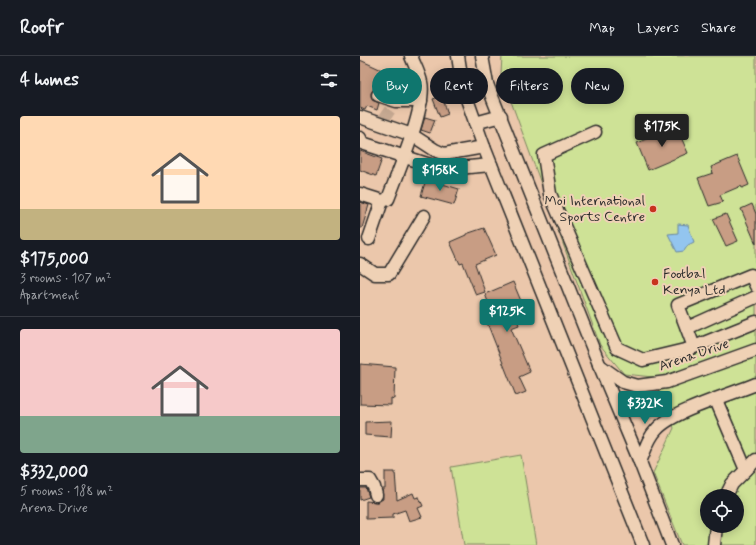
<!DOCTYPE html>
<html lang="en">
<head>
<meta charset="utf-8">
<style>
	:root { --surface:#171b24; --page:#20242c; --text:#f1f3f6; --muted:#9ea1a6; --line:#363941; --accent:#0f766e }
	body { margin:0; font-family:Mynerve,sans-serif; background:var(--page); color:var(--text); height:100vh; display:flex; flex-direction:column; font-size:15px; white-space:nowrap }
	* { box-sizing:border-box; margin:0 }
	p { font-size:13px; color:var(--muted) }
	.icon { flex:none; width:22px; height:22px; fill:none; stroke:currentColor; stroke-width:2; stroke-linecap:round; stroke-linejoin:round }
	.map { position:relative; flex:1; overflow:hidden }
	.details { display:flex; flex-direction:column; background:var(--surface); width:360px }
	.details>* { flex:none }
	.hud { position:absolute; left:12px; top:12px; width:324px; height:36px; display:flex; gap:8px }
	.buttons { position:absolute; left:340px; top:433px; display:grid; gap:8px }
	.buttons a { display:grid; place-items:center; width:44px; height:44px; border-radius:50%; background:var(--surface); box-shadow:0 2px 10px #0003; font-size:20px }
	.price { position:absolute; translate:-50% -34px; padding:0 9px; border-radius:4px; background:var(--accent); color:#fff; font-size:13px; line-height:26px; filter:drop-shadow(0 1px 2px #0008) }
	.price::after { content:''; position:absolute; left:50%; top:24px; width:12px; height:9px; margin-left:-6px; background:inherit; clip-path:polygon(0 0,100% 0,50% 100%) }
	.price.active { background:#222; color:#fff }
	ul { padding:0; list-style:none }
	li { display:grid; align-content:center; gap:8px; height:212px; padding:0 20px }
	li+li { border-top:1px solid var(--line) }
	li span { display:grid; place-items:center; height:124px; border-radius:4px; color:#555 }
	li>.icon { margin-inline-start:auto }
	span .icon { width:72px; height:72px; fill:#fffc; stroke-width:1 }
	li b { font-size:17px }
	h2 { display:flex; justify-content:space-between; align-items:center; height:48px; padding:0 20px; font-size:17px }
	.pill { padding:0 14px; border-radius:18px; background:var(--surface); box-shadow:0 2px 10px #0003; font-size:14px; line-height:36px }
	.pill.active { background:var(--accent); color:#fff }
	header { display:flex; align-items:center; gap:24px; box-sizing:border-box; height:56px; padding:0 20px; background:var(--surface); border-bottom:1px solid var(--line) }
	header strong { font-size:19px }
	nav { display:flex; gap:22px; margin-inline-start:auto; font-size:14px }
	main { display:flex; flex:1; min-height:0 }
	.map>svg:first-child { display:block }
	.green { fill:#cee296; stroke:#7c8660; fill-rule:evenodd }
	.water { fill:#93c5ef; stroke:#6987a1 }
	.building { fill:#c89d84; stroke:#2b2b2b }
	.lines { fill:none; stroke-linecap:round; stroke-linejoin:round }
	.minor-tunnel { stroke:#c5a891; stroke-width:12; stroke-dasharray:12 6; stroke-linecap:butt }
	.minor-casing { stroke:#2b2b2b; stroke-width:15 }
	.minor { stroke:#efd1b5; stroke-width:12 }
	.poi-dot { fill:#c8321e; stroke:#efd1b5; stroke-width:1.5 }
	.labels { text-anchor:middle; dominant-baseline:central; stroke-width:4; stroke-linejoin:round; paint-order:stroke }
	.poi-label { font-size:14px; fill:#2b2b2b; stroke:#efd1b5; text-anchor:end }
	.street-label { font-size:14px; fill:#2b2b2b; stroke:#efd1b5 }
</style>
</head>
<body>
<header>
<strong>Roofr</strong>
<nav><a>Map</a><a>Layers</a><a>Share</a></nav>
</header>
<main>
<section class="details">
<h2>4 homes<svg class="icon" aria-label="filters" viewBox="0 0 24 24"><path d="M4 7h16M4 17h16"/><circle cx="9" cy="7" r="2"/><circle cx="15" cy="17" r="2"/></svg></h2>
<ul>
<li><span style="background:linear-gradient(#ffd9b3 75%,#c2b280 0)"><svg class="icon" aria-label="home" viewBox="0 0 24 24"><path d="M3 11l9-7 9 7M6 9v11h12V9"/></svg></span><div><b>$175,000</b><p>3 rooms · 107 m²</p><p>Apartment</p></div></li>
<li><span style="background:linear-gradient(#f6c9c9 70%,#7fa58c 0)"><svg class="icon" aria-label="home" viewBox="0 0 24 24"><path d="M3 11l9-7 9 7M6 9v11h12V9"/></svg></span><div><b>$332,000</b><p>5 rooms · 188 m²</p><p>Arena Drive</p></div></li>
</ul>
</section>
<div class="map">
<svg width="396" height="489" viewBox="0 0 396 489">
	<rect width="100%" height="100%" fill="#ebc7ab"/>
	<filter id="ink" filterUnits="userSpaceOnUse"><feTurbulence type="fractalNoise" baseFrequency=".025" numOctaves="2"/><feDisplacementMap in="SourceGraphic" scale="8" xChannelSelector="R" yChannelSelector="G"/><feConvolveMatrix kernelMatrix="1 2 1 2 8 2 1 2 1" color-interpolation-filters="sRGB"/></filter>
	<g filter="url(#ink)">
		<!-- green -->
		<g class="green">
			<path d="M142 0H396V489H322L293 417 314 372 293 321 264 318 240 289 141 18ZM347 440H377V470H347Z"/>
			<path d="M161 399 176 489H104L91 411Z"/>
		</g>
		<!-- water -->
		<path class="water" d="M318 168 328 169 334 186 328 189 324 195 317 196 308 178 318 177Z"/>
		<!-- building -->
		<g class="building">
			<path d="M0 4 24 15 17 32 13 34 11 37 12 44 19 47 17 54 7 50 5 54 0 52Z"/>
			<path d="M82 40 88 58 80 61 73 43Z"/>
			<path d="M65 61 75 64 70 77 61 74Z"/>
			<path d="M316 70 328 97 288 114 277 87Z"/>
			<path d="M0 95 22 103 16 120 0 114Z"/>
			<path d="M377 100 389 129 382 132 381 130 360 139 363 146 349 150 338 122 353 117 351 111Z"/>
			<path d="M66 123 99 133 94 149 61 140Z"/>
			<path d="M0 146 9 149 2 172H0Z"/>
			<path d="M392 148 396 158V188L381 153Z"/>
			<path d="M366 158 378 185 366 190 353 163Z"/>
			<path d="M124 172 136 199 115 208 125 236 116 239 103 207 100 208 90 186 106 179V178Z"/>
			<path d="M153 226 161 245 151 249 159 269 151 272 170 316 159 321 166 336 156 340 122 254 130 251 125 238Z"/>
			<path d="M0 308 35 311 34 343 31 342V349L0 348Z"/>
			<path d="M32 365 31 381 5 379V366Z"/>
			<path d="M25 416H35L37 444 53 437 55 442 59 441 63 450 58 452 62 461 49 465 45 454 33 458V462L6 463V445L17 446 23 443 22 433H25Z"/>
			<path d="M0 432H6L9 441 0 444Z"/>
		</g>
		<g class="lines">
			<!-- minor-tunnel -->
			<path class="minor-tunnel" d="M23 64 36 45"/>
			<defs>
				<g id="minor">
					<path d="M98 0 103 32 124 91 283 489"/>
					<path d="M122 0 127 28 239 308 280 406 312 489"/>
					<path d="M18 39 36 45H61"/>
					<path d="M0 61 52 79 75 94 84 98 124 91"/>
					<path d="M115 67 141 60"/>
					<path d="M235 76 184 99 190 138 257 292 283 304 329 293 396 266"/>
					<path d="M0 82 2 87 70 109 85 112H98L131 109"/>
					<path d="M0 138 22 145 28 143C37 119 67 50 61 26 59 17 54 8 51 0"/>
					<path d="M9 183 22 145"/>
					<path d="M0 208 15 218H29L64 160"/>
					<path d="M327 272 396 241"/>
					<path d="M334 291 318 249 391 219 396 230"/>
					<path d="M239 309 263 326 277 330 307 326 396 294"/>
					<path d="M356 344 386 414"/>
					<path d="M280 406C285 394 288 382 297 373 313 355 372 338 396 328"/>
					<path d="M0 424H10L14 431 16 439"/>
					<path d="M366 440 372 428 396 404"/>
					<path d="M354 489 356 470"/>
				</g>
			</defs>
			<!-- minor casing -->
			<use href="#minor" class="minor-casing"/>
			<!-- minor -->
			<use href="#minor" class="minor"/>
		</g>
	</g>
	<!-- markers -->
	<g class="poi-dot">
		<circle cx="293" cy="153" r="4"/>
		<circle cx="295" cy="226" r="4"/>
	</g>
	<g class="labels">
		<!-- poi labels -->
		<g class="poi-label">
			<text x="285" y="145">Moi International<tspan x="285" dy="16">Sports Centre</tspan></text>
			<text x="303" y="218" text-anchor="start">Footbal<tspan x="303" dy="16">Kenya Ltd</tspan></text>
		</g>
		<!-- street labels -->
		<g class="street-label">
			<text transform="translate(334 299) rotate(-19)">Arena Drive</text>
		</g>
	</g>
</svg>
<div class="buttons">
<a><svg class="icon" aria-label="locate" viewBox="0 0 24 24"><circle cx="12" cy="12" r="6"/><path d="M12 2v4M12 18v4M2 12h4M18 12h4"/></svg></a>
</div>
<b class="price active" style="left:302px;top:92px">$175K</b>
<b class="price" style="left:80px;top:136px">$158K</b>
<b class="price" style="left:147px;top:277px">$125K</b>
<b class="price" style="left:285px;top:369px">$332K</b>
<div class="hud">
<a class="pill active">Buy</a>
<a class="pill">Rent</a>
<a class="pill">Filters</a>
<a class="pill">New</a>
</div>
</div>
</main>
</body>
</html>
